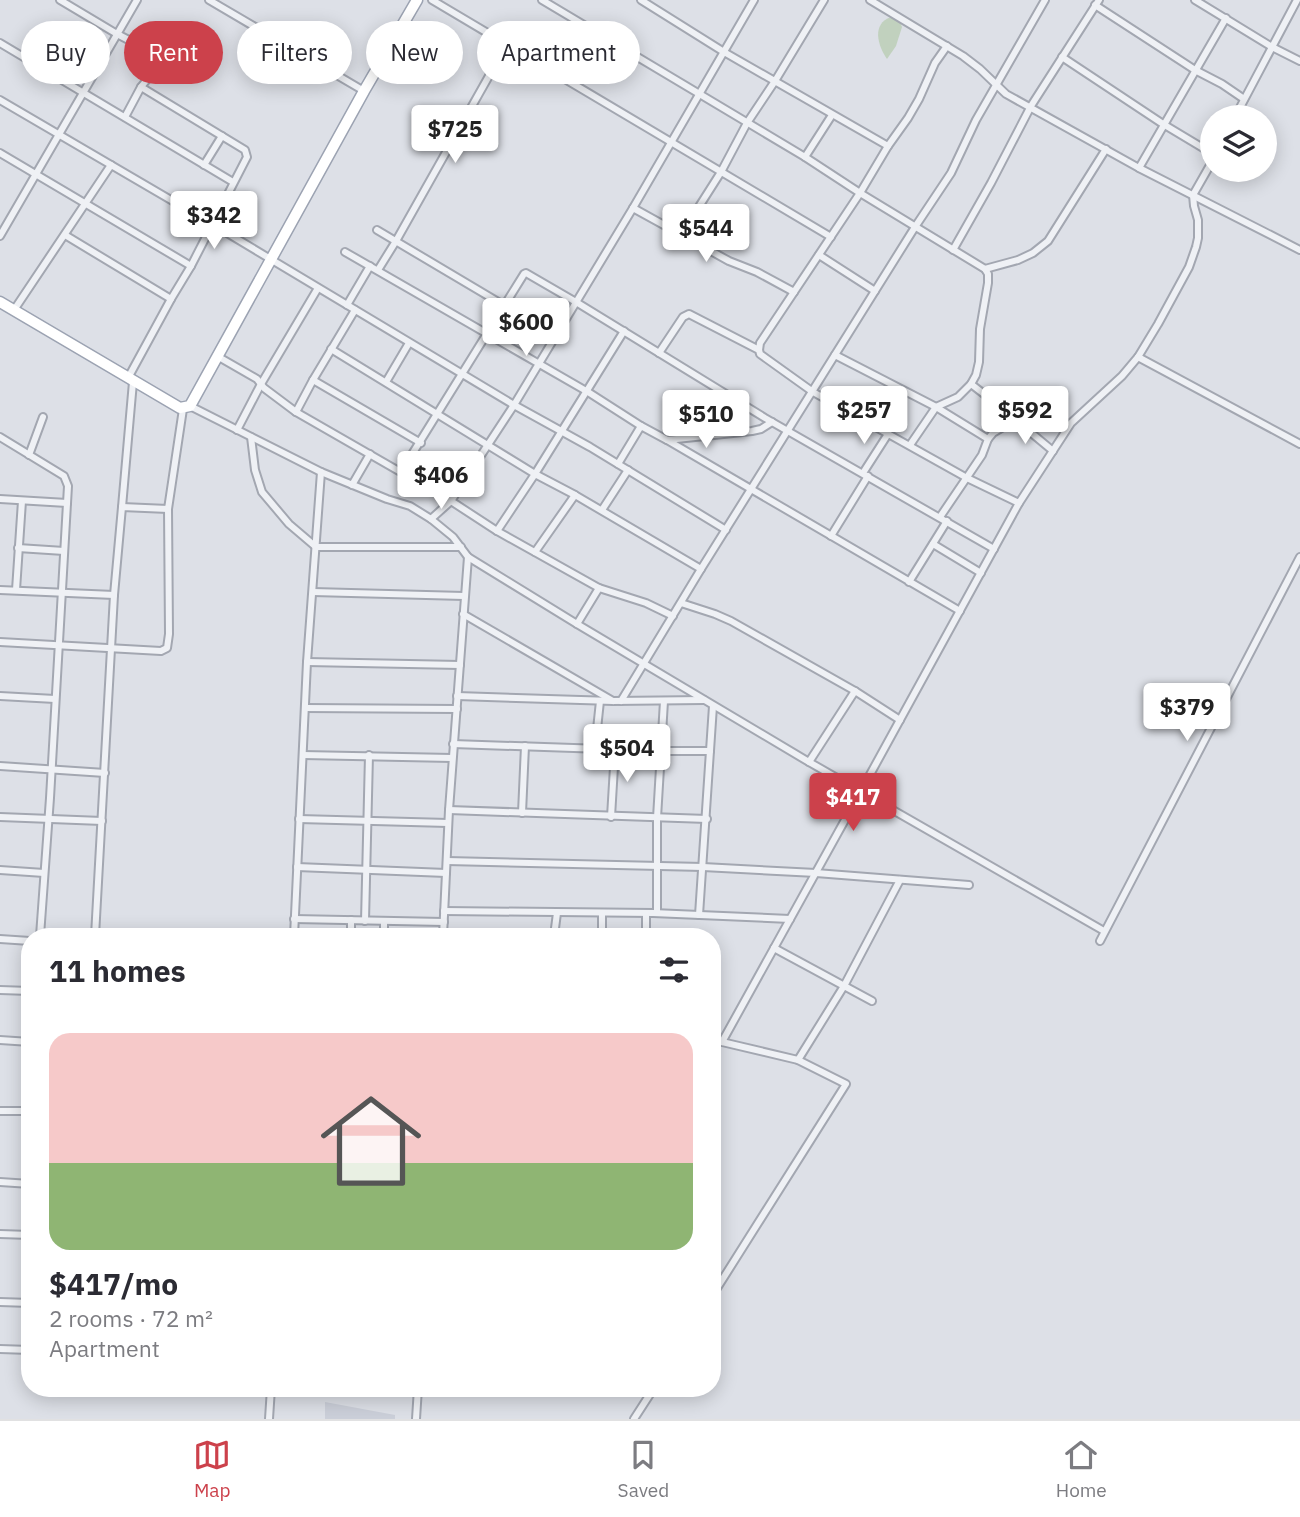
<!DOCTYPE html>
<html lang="en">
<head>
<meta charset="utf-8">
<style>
	:root { --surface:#fff; --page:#f2f2f3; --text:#2b2b33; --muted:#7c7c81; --line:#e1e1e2; --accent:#cc414b }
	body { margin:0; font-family:"IBM Plex Sans",sans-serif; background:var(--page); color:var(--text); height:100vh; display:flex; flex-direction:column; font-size:26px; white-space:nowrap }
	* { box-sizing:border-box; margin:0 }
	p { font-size:23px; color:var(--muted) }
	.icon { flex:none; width:38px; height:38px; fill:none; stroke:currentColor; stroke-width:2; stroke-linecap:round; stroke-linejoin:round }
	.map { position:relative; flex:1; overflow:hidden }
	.side { position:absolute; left:21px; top:928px; width:700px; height:469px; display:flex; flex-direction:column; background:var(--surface); border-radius:28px; box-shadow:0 4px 18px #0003 }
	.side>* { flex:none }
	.top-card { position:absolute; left:21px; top:21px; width:700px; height:63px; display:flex; gap:14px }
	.tools { position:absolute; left:1200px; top:105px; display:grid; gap:14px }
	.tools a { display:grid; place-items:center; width:77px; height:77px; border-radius:50%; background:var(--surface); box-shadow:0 4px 18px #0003; font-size:35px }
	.price { position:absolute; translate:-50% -60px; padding:0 16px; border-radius:7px; background:#fff; color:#222; font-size:23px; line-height:46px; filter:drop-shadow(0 2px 4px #0008) }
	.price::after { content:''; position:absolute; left:50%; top:42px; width:21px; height:16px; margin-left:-10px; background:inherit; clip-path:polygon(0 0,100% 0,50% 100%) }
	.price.current { background:var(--accent); color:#fff }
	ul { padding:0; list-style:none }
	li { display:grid; align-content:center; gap:14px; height:371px; padding:0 28px }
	li span { display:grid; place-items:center; height:217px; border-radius:21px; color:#555 }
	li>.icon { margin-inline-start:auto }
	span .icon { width:126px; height:126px; fill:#fffc; stroke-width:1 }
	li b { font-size:30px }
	h2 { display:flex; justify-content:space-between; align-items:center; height:84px; padding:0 28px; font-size:30px }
	.tag { padding:0 24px; border-radius:32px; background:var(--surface); box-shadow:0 4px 18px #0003; font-size:24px; line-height:63px }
	.tag.current { background:var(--accent); color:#fff }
	.tab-bar { display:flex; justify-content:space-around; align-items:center; height:98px; border-top:2px solid var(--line); background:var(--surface); font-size:19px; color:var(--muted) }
	.tab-bar a { display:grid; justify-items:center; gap:4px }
	.tab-bar .current { color:var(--accent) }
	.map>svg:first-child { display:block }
	.built { fill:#cbcfd9 }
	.green { fill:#c1d1be }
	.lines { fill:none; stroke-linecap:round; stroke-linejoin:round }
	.street-casing { stroke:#a3a7b1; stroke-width:10 }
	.primary-casing { stroke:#9ca3b2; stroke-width:13 }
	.street { stroke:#eff1f5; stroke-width:6 }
	.primary { stroke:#fff; stroke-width:10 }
</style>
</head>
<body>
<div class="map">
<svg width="1300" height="1419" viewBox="0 0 1300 1419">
	<rect width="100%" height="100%" fill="#dde0e7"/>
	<!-- built -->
	<path class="built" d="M325 1402 395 1415V1419H325Z"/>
	<!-- green -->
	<path class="green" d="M891 17 900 22 902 27 896 46 887 59C878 46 871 24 891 17Z"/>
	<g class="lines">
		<defs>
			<g id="street">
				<path d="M60 0 117 34 154 53 158 61 157 67 141 87 125 117"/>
				<path d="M209 0 364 91"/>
				<path d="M432 0 831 237"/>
				<path d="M542 0 805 157 860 193 985 269 988 274V283L980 329 979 362 976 375 971 384 958 397 936 407 910 445"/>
				<path d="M641 0 724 52 888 146"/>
				<path d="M870 0 963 56 980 69 1006 94 1139 168 1300 250"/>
				<path d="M1195 0 1272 47 1300 61"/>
				<path d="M1095 5 1195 70 1222 84 1244 99"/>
				<path d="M0 43 233 182"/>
				<path d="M1062 57 1163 124 1213 154"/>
				<path d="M0 100 212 224 514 405 590 447 726 530"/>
				<path d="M1235 117 1297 0"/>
				<path d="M0 153 191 266"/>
				<path d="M805 157 832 115"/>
				<path d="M204 165 222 136"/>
				<path d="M1139 168 1226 18"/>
				<path d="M633 208 729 261 757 272 794 292"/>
				<path d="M377 230 505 306"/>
				<path d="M65 235 171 299 191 266 247 157 245 150 141 87"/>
				<path d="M681 235 721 172 747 123 775 81 824 0"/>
				<path d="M0 236 137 0"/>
				<path d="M953 250 991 183 1031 106 1099 0"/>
				<path d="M345 252 588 392 641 426 618 464"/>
				<path d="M819 255 875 291"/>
				<path d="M985 269 1018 260 1033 253 1048 241 1106 149"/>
				<path d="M378 270 396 241 507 44"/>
				<path d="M347 305 370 266"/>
				<path d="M14 310 111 165"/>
				<path d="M331 349 535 474 575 495 701 569"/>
				<path d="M759 350 760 343 860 193 888 146 908 118 919 99 935 63 947 46"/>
				<path d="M659 353 683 317 689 314 759 350 760 354 813 392 967 478 1019 503"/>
				<path d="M835 355 936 407 988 439 982 455 940 517"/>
				<path d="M217 356 257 379 264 388 296 412 451 501 497 531 599 588 646 603 673 616"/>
				<path d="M1138 357 1300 444"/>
				<path d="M128 378 171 299"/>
				<path d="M313 380 421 443"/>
				<path d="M386 382 409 343"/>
				<path d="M971 384 993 401 1053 451"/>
				<path d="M190 406 321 472 387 499 410 506 431 519 453 537 468 557 577 624 809 762 1104 931"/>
				<path d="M296 412 313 380 355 310"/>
				<path d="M641 426 667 440 752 431 761 429 772 422"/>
				<path d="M237 430 261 384 318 288"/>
				<path d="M0 437 64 476 68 486 50 798 40 936"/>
				<path d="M251 437 255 470 262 492 289 524 316 547H461"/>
				<path d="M988 439 993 433 1015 420"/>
				<path d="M667 440 960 611"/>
				<path d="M29 455 43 417"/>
				<path d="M401 472 524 274 526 273 576 302 765 418 994 549"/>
				<path d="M863 473 888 434"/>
				<path d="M352 485 370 454"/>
				<path d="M0 499 67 503"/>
				<path d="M122 507 133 382"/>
				<path d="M602 510 628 470"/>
				<path d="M431 519 451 501 514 405 633 208 754 0"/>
				<path d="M497 531 535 474 624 331"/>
				<path d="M831 536 868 476"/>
				<path d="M933 544 981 573"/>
				<path d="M18 548 64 551"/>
				<path d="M535 552 575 495"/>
				<path d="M909 582 947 521"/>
				<path d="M0 590 114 595"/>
				<path d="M16 590 22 501"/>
				<path d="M313 592 464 596"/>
				<path d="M681 603 715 614 731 621 855 691 900 720"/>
				<path d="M463 614 613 701"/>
				<path d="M577 624 599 588"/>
				<path d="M0 642 161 651 167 648 169 634 168 509"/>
				<path d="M307 662 460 665"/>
				<path d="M0 696 55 699"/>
				<path d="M457 696 613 701 704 700"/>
				<path d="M621 701 701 569 915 227 951 173 976 120 1045 0"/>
				<path d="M305 708 457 709"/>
				<path d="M453 744 661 751H710"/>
				<path d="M595 748 600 701"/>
				<path d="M303 755 452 758"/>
				<path d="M809 762 855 691"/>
				<path d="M0 766 105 773"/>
				<path d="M449 810 707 819"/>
				<path d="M522 813 525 746"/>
				<path d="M0 817 102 821"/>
				<path d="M611 817 615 750"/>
				<path d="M299 819 448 823"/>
				<path d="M447 861 703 867 816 873 969 885"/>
				<path d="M297 867 446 873"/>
				<path d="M0 870 44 873"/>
				<path d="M444 911 653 913 790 919"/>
				<path d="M657 913V818L664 701"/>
				<path d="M699 915 713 706"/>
				<path d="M294 919 444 922"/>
				<path d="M351 920V936"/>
				<path d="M365 921 369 755"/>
				<path d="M384 921V936"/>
				<path d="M95 936 114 595 122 507 168 509 183 409"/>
				<path d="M294 936 307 662 321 472"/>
				<path d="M443 936 449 810 468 557"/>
				<path d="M554 936 557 913"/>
				<path d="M602 936V913"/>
				<path d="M646 936V913"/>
				<path d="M0 939 30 941"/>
				<path d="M1100 941 1300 557"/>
				<path d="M774 948 872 1001"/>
				<path d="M0 990 30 991"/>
				<path d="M0 1040 30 1042"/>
				<path d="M712 1041 722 1042 798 1060 846 1084 712 1296"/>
				<path d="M722 1042 861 791 1019 503 1071 423 1122 376 1138 357 1158 324 1189 267 1196 247 1198 238V220L1194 206 1193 195 1213 160"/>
				<path d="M798 1060 844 986 900 880"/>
				<path d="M0 1111H30"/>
				<path d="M0 1182 30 1184"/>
				<path d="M0 1234 30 1235"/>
				<path d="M0 1302 30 1303"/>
				<path d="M0 1349 30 1350"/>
				<path d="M269 1419 271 1388"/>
				<path d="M416 1419 418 1388"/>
				<path d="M634 1419 654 1388"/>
			</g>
			<path id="primary" d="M0 302 180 408 190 406 364 91 417 0"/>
		</defs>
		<!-- street casing -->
		<use href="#street" class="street-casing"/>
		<!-- primary casing -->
		<use href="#primary" class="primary-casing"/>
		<!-- street -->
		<use href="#street" class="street"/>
		<!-- primary -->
		<use href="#primary" class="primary"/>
	</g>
</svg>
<div class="tools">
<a><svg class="icon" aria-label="layers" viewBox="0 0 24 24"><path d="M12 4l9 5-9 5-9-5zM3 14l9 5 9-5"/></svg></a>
</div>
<b class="price" style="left:455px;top:165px">$725</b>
<b class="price" style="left:214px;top:251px">$342</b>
<b class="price" style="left:706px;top:264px">$544</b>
<b class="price" style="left:526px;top:358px">$600</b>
<b class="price" style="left:864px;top:446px">$257</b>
<b class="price" style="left:1025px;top:446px">$592</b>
<b class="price" style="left:706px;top:450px">$510</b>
<b class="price" style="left:441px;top:511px">$406</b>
<b class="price" style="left:1187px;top:743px">$379</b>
<b class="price" style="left:627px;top:784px">$504</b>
<b class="price current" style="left:853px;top:833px">$417</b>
<div class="top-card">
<a class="tag">Buy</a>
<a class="tag current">Rent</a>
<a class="tag">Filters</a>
<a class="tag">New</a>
<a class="tag">Apartment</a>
</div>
<section class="side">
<h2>11 homes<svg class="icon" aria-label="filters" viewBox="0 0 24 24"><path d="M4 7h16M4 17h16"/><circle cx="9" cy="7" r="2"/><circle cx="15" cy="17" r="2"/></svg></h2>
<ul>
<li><span style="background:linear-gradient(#f6c9c9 60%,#8fb573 0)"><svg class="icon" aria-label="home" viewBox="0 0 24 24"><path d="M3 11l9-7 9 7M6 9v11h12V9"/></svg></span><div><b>$417/mo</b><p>2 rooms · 72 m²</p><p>Apartment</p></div></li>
</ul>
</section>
</div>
<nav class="tab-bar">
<a class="current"><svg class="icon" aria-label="map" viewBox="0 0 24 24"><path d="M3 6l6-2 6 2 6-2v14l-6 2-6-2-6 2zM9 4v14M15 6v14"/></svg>Map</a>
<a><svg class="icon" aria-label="saved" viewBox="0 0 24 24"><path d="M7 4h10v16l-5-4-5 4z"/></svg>Saved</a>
<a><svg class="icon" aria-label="home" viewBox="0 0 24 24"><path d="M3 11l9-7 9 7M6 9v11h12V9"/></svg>Home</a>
</nav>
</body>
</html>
